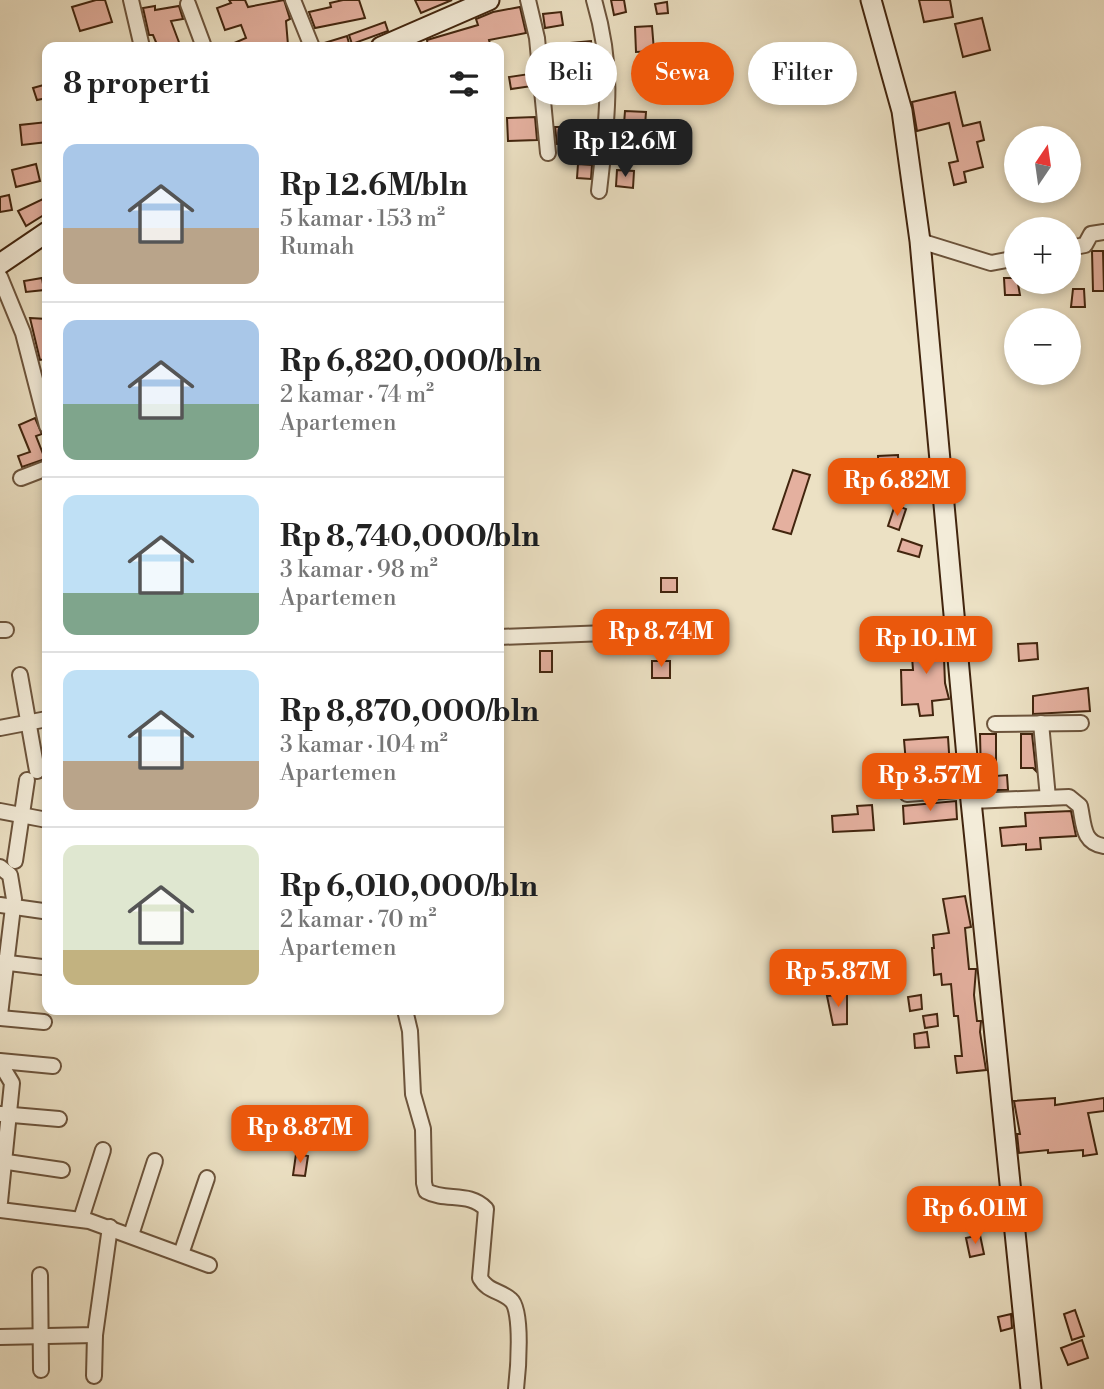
<!DOCTYPE html>
<html lang="id">
<head>
<meta charset="utf-8">
<style>
	:root { --surface:#fff; --page:#f2f2f2; --text:#222; --muted:#767676; --line:#e0e0e0; --accent:#ea580c }
	body { margin:0; font-family:"Libre Bodoni",serif; background:var(--page); color:var(--text); height:100vh; display:flex; flex-direction:column; font-size:26px; white-space:nowrap }
	* { box-sizing:border-box; margin:0 }
	p { font-size:23px; color:var(--muted) }
	.icon { flex:none; width:38px; height:38px; fill:none; stroke:currentColor; stroke-width:2; stroke-linecap:round; stroke-linejoin:round }
	.map { position:relative; flex:1; overflow:hidden }
	.sheet { position:absolute; left:42px; top:42px; width:462px; height:973px; display:flex; flex-direction:column; background:var(--surface); border-radius:14px; box-shadow:0 4px 10px #0003 }
	.sheet>* { flex:none }
	.hud { position:absolute; left:525px; top:42px; width:472px; height:63px; display:flex; gap:14px }
	.needle { width:46px; rotate:13deg }
	.buttons { position:absolute; left:1004px; top:126px; display:grid; gap:14px }
	.buttons a { display:grid; place-items:center; width:77px; height:77px; border-radius:50%; background:var(--surface); box-shadow:0 4px 10px #0003; font-size:35px }
	.price { position:absolute; translate:-50% -60px; padding:0 16px; border-radius:14px; background:var(--accent); color:#fff; font-size:23px; line-height:46px; filter:drop-shadow(0 2px 4px #0008) }
	.price::after { content:''; position:absolute; left:50%; top:42px; width:21px; height:16px; margin-left:-10px; background:inherit; clip-path:polygon(0 0,100% 0,50% 100%) }
	.price.selected { background:#222; color:#fff }
	ul { padding:0; list-style:none }
	li { display:flex; align-items:center; gap:21px; height:175px; padding:0 21px }
	li+li { border-top:2px solid var(--line) }
	li span { display:grid; place-items:center; flex:none; width:196px; height:140px; border-radius:14px; color:#555 }
	li>.icon { margin-inline-start:auto }
	span .icon { width:84px; height:84px; fill:#fffc; stroke-width:1 }
	li b { font-size:30px }
	h2 { display:flex; justify-content:space-between; align-items:center; height:84px; padding:0 21px; font-size:30px }
	.pill { padding:0 24px; border-radius:32px; background:var(--surface); box-shadow:0 4px 10px #0003; font-size:24px; line-height:63px }
	.pill.selected { background:var(--accent); color:#fff }
	.map>svg:first-child { display:block }
	.building { fill:#e4b09f; stroke:#42250e; stroke-width:2 }
	.lines { fill:none; stroke-linecap:round; stroke-linejoin:round }
	.street-casing { stroke:#6c543c; stroke-width:18 }
	.secondary-casing { stroke:#42250e; stroke-width:23 }
	.street { stroke:#f3ecd9; stroke-width:14 }
	.secondary { stroke:#f3ecd9; stroke-width:19 }
</style>
</head>
<body>
<div class="map">
<svg width="1104" height="1389" viewBox="0 0 1104 1389">
	<rect width="100%" height="100%" fill="#ece1c4"/>
	<filter id="stains"><feTurbulence type="fractalNoise" baseFrequency=".00286" numOctaves="4"/><feColorMatrix values="0 0 0 0 .2 0 0 0 0 .09 0 0 0 0 .02 0 0 0 .5 -.17"/></filter>
	<radialGradient id="worn" r=".72"><stop offset=".6" stop-color="#630" stop-opacity="0"/><stop offset="1" stop-color="#630" stop-opacity=".3"/></radialGradient>
	<!-- building -->
	<g class="building">
		<path d="M96 0H105L112 22 80 31 72 7Z"/>
		<path d="M229 0H245L248 7 284 0 290 19 286 21 288 45 225 47 246 38 241 25 225 30 217 8 231 3Z"/>
		<path d="M343 0H359L365 18 315 28 309 12 331 7 330 3Z"/>
		<path d="M415 0H452L421 13Z"/>
		<path d="M611 0H624L626 12 614 15Z"/>
		<path d="M919 0H950L953 17 924 22Z"/>
		<path d="M667 2 668 13 657 14 655 4Z"/>
		<path d="M155 6V10L179 6 183 19 171 21 180 45 158 47 153 35H149L143 8Z"/>
		<path d="M520 7 526 33 489 40 491 47H428L427 40 478 25 476 19 493 12Z"/>
		<path d="M561 12 563 25 545 28 543 14Z"/>
		<path d="M982 18 990 50 963 57 955 24Z"/>
		<path d="M385 22 388 31 352 44 349 35Z"/>
		<path d="M652 26 654 51 636 52 635 27Z"/>
		<path d="M347 36 350 47H321V44Z"/>
		<path d="M591 41 593 57 573 60 571 43Z"/>
		<path d="M529 74 532 86 511 89 509 77Z"/>
		<path d="M47 84V98L37 100 33 88Z"/>
		<path d="M955 92 963 126 980 122 984 140 977 142 983 167 964 172 966 182 954 185 949 163 958 161 949 123 917 131 912 102Z"/>
		<path d="M625 111 646 112 645 126 624 124Z"/>
		<path d="M535 117 537 140 508 141 507 118Z"/>
		<path d="M47 122V142L22 145 20 125Z"/>
		<path d="M555 127H569V144H557Z"/>
		<path d="M629 150 641 151 640 164 628 163Z"/>
		<path d="M36 164 40 181 16 187 12 170Z"/>
		<path d="M578 164 592 165 591 179 577 178Z"/>
		<path d="M617 170 634 171 633 188 616 186Z"/>
		<path d="M9 195 12 210 0 212V197Z"/>
		<path d="M47 197V213L26 226 18 211Z"/>
		<path d="M1092 251H1103L1104 291H1093Z"/>
		<path d="M42 278 44 290 26 292 24 281Z"/>
		<path d="M1004 278H1017L1020 295H1005Z"/>
		<path d="M1073 289H1084L1085 307H1071Z"/>
		<path d="M30 318 47 319V343H44L47 359 40 360Z"/>
		<path d="M35 418 42 434 36 436 45 459 22 467 18 456 30 452 19 425Z"/>
		<path d="M898 455 899 480 879 481 878 456Z"/>
		<path d="M793 470 810 475 791 534 773 529Z"/>
		<path d="M895 505 906 509 899 530 888 526Z"/>
		<path d="M902 539 922 546 919 557 898 551Z"/>
		<rect x="661" y="578" width="16" height="14"/>
		<path d="M943 633 945 683 949 699 932 701 933 715 920 716 918 704 902 705 901 670H913L911 643 930 642V634Z"/>
		<path d="M1037 643 1038 659 1019 661 1018 644Z"/>
		<rect x="540" y="651" width="12" height="21"/>
		<rect x="652" y="661" width="18" height="17"/>
		<path d="M1088 688 1090 711 1033 714V696Z"/>
		<path d="M980 734H996V776L1007 775 1008 790H994L993 776 981 777Z"/>
		<path d="M1021 734H1032L1036 771 1033 768H1021Z"/>
		<path d="M948 737 950 768H953L954 778 921 783 920 773 881 776 880 765 906 763 904 740Z"/>
		<path d="M956 801 957 819 904 824 903 806Z"/>
		<path d="M872 805 874 830 833 832 832 816 858 814 857 806Z"/>
		<path d="M1071 811 1076 836 1040 838 1041 849 1026 850V844L1002 846 1000 828 1026 826 1025 813Z"/>
		<path d="M965 896 971 927 965 928 969 969H976L974 995 977 1021H981L980 1032 986 1070 957 1073 955 1056H962L958 1016H954L951 984 942 985 941 974 934 975 932 948H934L933 935 949 933 943 899Z"/>
		<path d="M847 994V1024L833 1025 827 996Z"/>
		<path d="M921 995 922 1009 910 1011 908 997Z"/>
		<path d="M937 1014 938 1026 925 1028 923 1016Z"/>
		<path d="M927 1032 929 1047 915 1048 914 1034Z"/>
		<path d="M1055 1098V1105L1104 1098V1111L1088 1113 1097 1154 1083 1156V1150L1048 1153V1150L1019 1153 1017 1134H1020L1014 1101Z"/>
		<path d="M296 1154 308 1156 305 1176 293 1175Z"/>
		<path d="M980 1235 984 1254 970 1257 966 1238Z"/>
		<path d="M1075 1310 1084 1336 1072 1340 1064 1314Z"/>
		<path d="M1011 1314 1012 1328 1001 1331 998 1317Z"/>
		<path d="M1082 1340 1088 1358 1068 1365 1061 1348Z"/>
	</g>
	<g class="lines">
		<defs>
			<g id="street">
				<path d="M131 0 142 47"/>
				<path d="M293 0 312 47"/>
				<path d="M528 0 537 38 548 153"/>
				<path d="M594 0C615 71 607 119 599 191"/>
				<path d="M188 4 204 47"/>
				<path d="M920 241 991 263 1017 258"/>
				<path d="M1069 248 1085 245 1091 234 1104 232"/>
				<path d="M0 277 23 333 47 426"/>
				<path d="M21 478 47 468"/>
				<path d="M0 630H6"/>
				<path d="M499 637 660 631"/>
				<path d="M20 675 37 771"/>
				<path d="M1041 723 1048 798"/>
				<path d="M995 724 1081 723"/>
				<path d="M0 728 47 719"/>
				<path d="M907 794 970 789"/>
				<path d="M971 801 1069 797 1080 806C1084 824 1082 843 1104 846"/>
				<path d="M0 811 47 820"/>
				<path d="M15 861 27 780"/>
				<path d="M0 867 10 875 14 899 0 1015"/>
				<path d="M0 905 43 911"/>
				<path d="M0 962 42 967"/>
				<path d="M405 1010 410 1031 413 1094 423 1129 424 1183 426 1191C446 1202 469 1191 486 1209L480 1278C488 1292 500 1290 511 1300 523 1310 518 1372 516 1389"/>
				<path d="M0 1018 44 1022"/>
				<path d="M0 1061 53 1066"/>
				<path d="M0 1063 12 1083 0 1202"/>
				<path d="M1 1114 59 1119"/>
				<path d="M0 1161 62 1170"/>
				<path d="M0 1210 89 1221 209 1265"/>
				<path d="M81 1219 103 1150"/>
				<path d="M131 1235 155 1161"/>
				<path d="M181 1254 207 1178"/>
				<path d="M40 1275 41 1370"/>
				<path d="M0 1337 95 1335 110 1227"/>
				<path d="M94 1376 95 1335"/>
			</g>
			<g id="secondary">
				<path d="M871 0 902 111 920 241 971 801 1031 1389"/>
				<path d="M381 47 489 0"/>
				<path d="M0 264 47 232"/>
			</g>
		</defs>
		<!-- street casing -->
		<use href="#street" class="street-casing"/>
		<!-- secondary casing -->
		<use href="#secondary" class="secondary-casing"/>
		<!-- street -->
		<use href="#street" class="street"/>
		<!-- secondary -->
		<use href="#secondary" class="secondary"/>
	</g>
	<rect width="100%" height="100%" filter="url(#stains)"/>
	<rect width="100%" height="100%" fill="url(#worn)"/>
</svg>
<div class="buttons">
<a><svg class="needle" viewBox="-14 -14 28 28"><path d="M0-13l5 13h-10z" fill="#e53935"/><path d="M0 13l5-13h-10z" fill="#767676"/></svg></a>
<a>+</a>
<a>−</a>
</div>
<b class="price selected" style="left:625px;top:179px">Rp 12.6M</b>
<b class="price" style="left:897px;top:518px">Rp 6.82M</b>
<b class="price" style="left:661px;top:669px">Rp 8.74M</b>
<b class="price" style="left:926px;top:676px">Rp 10.1M</b>
<b class="price" style="left:930px;top:813px">Rp 3.57M</b>
<b class="price" style="left:838px;top:1009px">Rp 5.87M</b>
<b class="price" style="left:300px;top:1165px">Rp 8.87M</b>
<b class="price" style="left:975px;top:1246px">Rp 6.01M</b>
<div class="hud">
<a class="pill">Beli</a>
<a class="pill selected">Sewa</a>
<a class="pill">Filter</a>
</div>
<section class="sheet">
<h2>8 properti<svg class="icon" aria-label="filters" viewBox="0 0 24 24"><path d="M4 7h16M4 17h16"/><circle cx="9" cy="7" r="2"/><circle cx="15" cy="17" r="2"/></svg></h2>
<ul>
<li><span style="background:linear-gradient(#a9c7e8 60%,#b9a48a 0)"><svg class="icon" aria-label="home" viewBox="0 0 24 24"><path d="M3 11l9-7 9 7M6 9v11h12V9"/></svg></span><div><b>Rp 12.6M/bln</b><p>5 kamar · 153 m²</p><p>Rumah</p></div></li>
<li><span style="background:linear-gradient(#a9c7e8 60%,#7fa58c 0)"><svg class="icon" aria-label="home" viewBox="0 0 24 24"><path d="M3 11l9-7 9 7M6 9v11h12V9"/></svg></span><div><b>Rp 6,820,000/bln</b><p>2 kamar · 74 m²</p><p>Apartemen</p></div></li>
<li><span style="background:linear-gradient(#bfe0f5 70%,#7fa58c 0)"><svg class="icon" aria-label="home" viewBox="0 0 24 24"><path d="M3 11l9-7 9 7M6 9v11h12V9"/></svg></span><div><b>Rp 8,740,000/bln</b><p>3 kamar · 98 m²</p><p>Apartemen</p></div></li>
<li><span style="background:linear-gradient(#bfe0f5 65%,#b9a48a 0)"><svg class="icon" aria-label="home" viewBox="0 0 24 24"><path d="M3 11l9-7 9 7M6 9v11h12V9"/></svg></span><div><b>Rp 8,870,000/bln</b><p>3 kamar · 104 m²</p><p>Apartemen</p></div></li>
<li><span style="background:linear-gradient(#dfe7d0 75%,#c2b280 0)"><svg class="icon" aria-label="home" viewBox="0 0 24 24"><path d="M3 11l9-7 9 7M6 9v11h12V9"/></svg></span><div><b>Rp 6,010,000/bln</b><p>2 kamar · 70 m²</p><p>Apartemen</p></div></li>
</ul>
</section>
</div>
</body>
</html>
